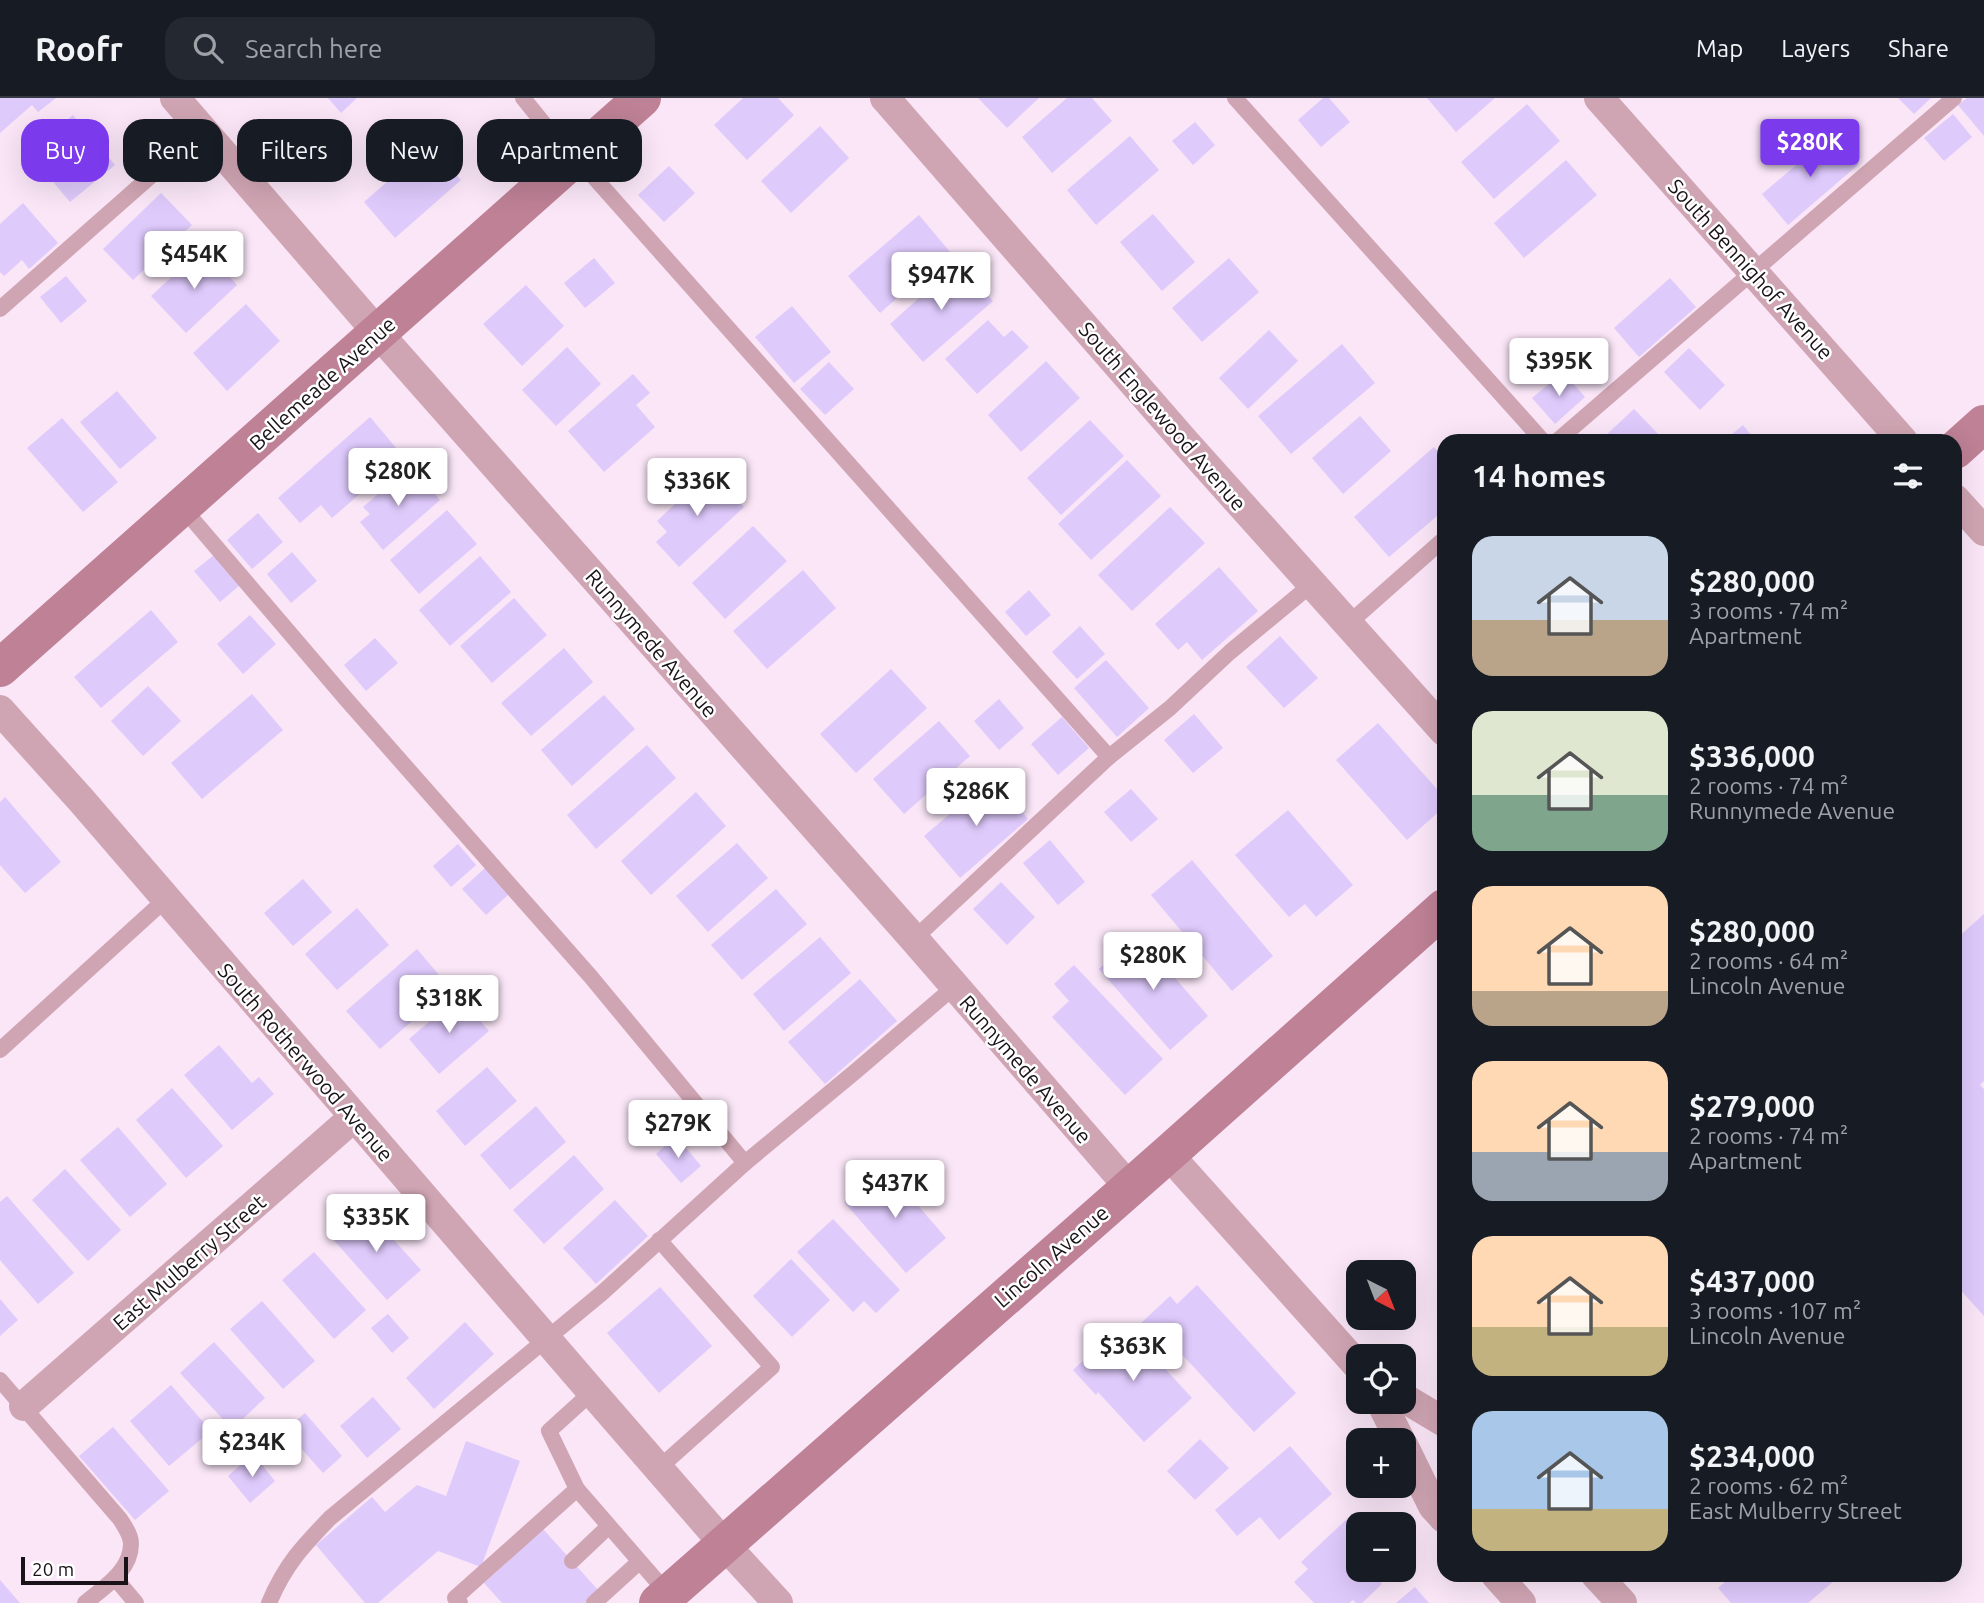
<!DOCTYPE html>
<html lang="en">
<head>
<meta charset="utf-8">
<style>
	:root { --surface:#171b24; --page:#242831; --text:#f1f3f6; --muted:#9ea1a6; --line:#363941; --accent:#7c3aed }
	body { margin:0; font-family:Ubuntu,sans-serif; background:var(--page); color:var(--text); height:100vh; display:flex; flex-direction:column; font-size:26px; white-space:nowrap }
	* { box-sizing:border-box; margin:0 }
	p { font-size:23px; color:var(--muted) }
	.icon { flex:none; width:38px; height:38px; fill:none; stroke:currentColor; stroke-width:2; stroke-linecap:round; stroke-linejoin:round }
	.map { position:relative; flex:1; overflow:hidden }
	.drawer { position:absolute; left:1437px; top:336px; width:525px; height:1148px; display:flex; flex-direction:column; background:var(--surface); border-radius:21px; box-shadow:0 7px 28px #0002 }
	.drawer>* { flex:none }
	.hud { position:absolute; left:21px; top:21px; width:665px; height:63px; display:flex; gap:14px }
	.needle { width:46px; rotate:138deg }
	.buttons { position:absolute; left:1346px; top:1162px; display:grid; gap:14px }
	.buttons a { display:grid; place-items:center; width:70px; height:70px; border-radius:14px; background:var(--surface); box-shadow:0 7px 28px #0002; font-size:35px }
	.scale { position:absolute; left:21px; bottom:18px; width:107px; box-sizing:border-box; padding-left:7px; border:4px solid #191218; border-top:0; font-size:19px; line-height:24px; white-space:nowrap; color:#191218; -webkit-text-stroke:5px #fff; paint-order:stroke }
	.price { position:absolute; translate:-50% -60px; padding:0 16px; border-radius:7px; background:#fff; color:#222; font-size:23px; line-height:46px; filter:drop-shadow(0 2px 4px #0008) }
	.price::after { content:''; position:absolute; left:50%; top:42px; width:21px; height:16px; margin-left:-10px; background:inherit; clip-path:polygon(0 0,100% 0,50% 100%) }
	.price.active { background:var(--accent); color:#fff }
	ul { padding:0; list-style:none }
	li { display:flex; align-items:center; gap:21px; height:175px; padding:0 35px }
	li span { display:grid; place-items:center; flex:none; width:196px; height:140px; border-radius:21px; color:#555 }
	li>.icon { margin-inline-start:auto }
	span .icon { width:84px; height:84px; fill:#fffc; stroke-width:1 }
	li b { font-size:30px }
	h2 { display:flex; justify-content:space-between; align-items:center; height:84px; padding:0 35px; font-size:30px }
	.pill { padding:0 24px; border-radius:21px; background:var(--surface); box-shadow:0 7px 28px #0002; font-size:24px; line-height:63px }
	.pill.active { background:var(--accent); color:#fff }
	header { display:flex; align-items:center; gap:42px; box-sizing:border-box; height:98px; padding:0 35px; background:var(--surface); border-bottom:2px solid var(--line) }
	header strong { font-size:33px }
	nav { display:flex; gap:38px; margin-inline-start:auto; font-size:24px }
	.search { width:490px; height:63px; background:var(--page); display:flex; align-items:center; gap:18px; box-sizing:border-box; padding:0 24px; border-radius:21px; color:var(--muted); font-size:26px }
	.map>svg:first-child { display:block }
	.building { fill:#dfcafc }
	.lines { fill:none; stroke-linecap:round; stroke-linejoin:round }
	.lane { stroke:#d0a5b3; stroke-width:16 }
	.street { stroke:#d0a5b3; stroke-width:30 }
	.secondary { stroke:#be8196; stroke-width:38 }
	.labels { text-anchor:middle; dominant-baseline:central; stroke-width:5; stroke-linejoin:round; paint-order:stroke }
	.street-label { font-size:21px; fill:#191218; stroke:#fff }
</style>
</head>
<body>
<header>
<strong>Roofr</strong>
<div class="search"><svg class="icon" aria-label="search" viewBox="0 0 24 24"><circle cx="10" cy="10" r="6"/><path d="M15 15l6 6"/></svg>Search here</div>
<nav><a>Map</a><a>Layers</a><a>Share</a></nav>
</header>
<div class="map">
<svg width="1984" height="1505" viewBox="0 0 1984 1505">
	<rect width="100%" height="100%" fill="#fae6f7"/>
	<!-- building -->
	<g class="building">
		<path d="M0 0H56L38 14 32 7 0 35Z"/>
		<path d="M328 0H357L341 15Z"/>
		<path d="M743 0H778L794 17 747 62 714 27Z"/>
		<path d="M978 0H1039L1007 30Z"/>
		<path d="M1067 0H1092L1112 23 1052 75 1022 39Z"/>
		<path d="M1323 0H1329L1350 24 1321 49 1298 22Z"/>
		<path d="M1427 0H1495L1456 34Z"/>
		<path d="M1898 0H1931L1914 16Z"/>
		<path d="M1967 0H1984V38L1958 7Z"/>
		<path d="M1527 6 1560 43 1494 101 1461 64Z"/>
		<path d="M1953 16 1972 39 1944 63 1924 40Z"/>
		<path d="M73 17 115 67 70 104 28 54Z"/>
		<path d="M1195 24 1215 47 1193 67 1172 43Z"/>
		<path d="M820 28 849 60 791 115 761 83Z"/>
		<path d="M1833 36 1859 66 1788 127 1762 96Z"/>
		<path d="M1130 38 1159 72 1096 127 1067 92Z"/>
		<path d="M430 46 461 82 395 140 364 104Z"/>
		<path d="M1566 62 1597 97 1524 160 1494 125Z"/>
		<path d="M669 68 695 95 664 124 638 97Z"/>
		<path d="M161 95 192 127 133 182 103 151Z"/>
		<path d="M23 105 58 145 29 171 22 162 4 178 0 174V126Z"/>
		<path d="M1153 116 1195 164 1162 193 1120 144Z"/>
		<path d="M919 117 950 154 880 215 848 178Z"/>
		<path d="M203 150 237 187 186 235 151 198Z"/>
		<path d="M594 160 615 185 585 210 564 185Z"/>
		<path d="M1229 160 1259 194 1202 244 1172 210Z"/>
		<path d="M958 165 993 203 923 264 890 226Z"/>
		<path d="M66 178 87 203 61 225 40 199Z"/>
		<path d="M1670 180 1696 209 1639 259 1614 230Z"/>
		<path d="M526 187 564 228 522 268 483 226Z"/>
		<path d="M246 206 280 243 227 293 193 255Z"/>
		<path d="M792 208 831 254 794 285 755 239Z"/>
		<path d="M988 222 1004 239 1012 232 1029 249 977 296 945 261Z"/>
		<path d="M1269 232 1298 263 1248 311 1219 280Z"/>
		<path d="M1342 246 1375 285 1291 356 1258 318Z"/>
		<path d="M567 249 601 286 556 328 522 292Z"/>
		<path d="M1689 250 1725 287 1700 312 1664 274Z"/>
		<path d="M1046 263 1080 300 1021 354 988 317Z"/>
		<path d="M829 264 854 291 825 317 800 291Z"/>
		<path d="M1563 274 1585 299 1555 326 1532 300Z"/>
		<path d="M633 276 650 295 636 307 655 329 604 374 568 333Z"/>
		<path d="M117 293 157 340 120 371 80 324Z"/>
		<path d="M1634 311 1660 338 1655 343H1607L1604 339Z"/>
		<path d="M1360 318 1391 353 1343 396 1312 360Z"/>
		<path d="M370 319 403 358 332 420 321 407 300 425 278 400Z"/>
		<path d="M62 320 118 384 83 414 27 350Z"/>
		<path d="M1090 322 1124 358 1061 417 1027 380Z"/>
		<path d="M1743 327 1756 343H1724Z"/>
		<path d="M1434 349 1444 360V412L1389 459 1354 419Z"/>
		<path d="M1127 362 1161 398 1091 462 1058 426Z"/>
		<path d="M411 368 440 402 383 452 360 424 370 416 363 409Z"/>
		<path d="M710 373 744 409 679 469 656 444 667 434 657 423Z"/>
		<path d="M1170 409 1205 445 1132 513 1098 477Z"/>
		<path d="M447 412 477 446 419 496 390 462Z"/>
		<path d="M258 415 283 444 252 471 227 442Z"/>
		<path d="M753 428 787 463 725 521 692 485Z"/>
		<path d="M292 454 317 483 291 505 267 476Z"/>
		<path d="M214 457 240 487 220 504 194 473Z"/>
		<path d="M480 458 511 494 450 548 419 512Z"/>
		<path d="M1219 469 1258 513 1202 562 1187 544 1178 552 1155 526Z"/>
		<path d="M803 472 836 510 767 571 733 533Z"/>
		<path d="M1029 492 1051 517 1026 538 1005 514Z"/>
		<path d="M514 500 547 537 492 585 460 548Z"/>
		<path d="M151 512 178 544 101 610 74 579Z"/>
		<path d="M250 517 276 546 243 576 217 546Z"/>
		<path d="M1080 528 1105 556 1077 581 1052 554Z"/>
		<path d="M1280 538 1318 580 1284 610 1246 569Z"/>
		<path d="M375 540 398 565 366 593 344 567Z"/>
		<path d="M564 550 593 584 531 638 501 605Z"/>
		<path d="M1106 562 1149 610 1117 639 1074 590Z"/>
		<path d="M891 571 927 610 856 675 820 636Z"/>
		<path d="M148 588 181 623 143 658 111 623Z"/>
		<path d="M252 596 283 632 202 701 171 665Z"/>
		<path d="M604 597 635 631 572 688 541 652Z"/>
		<path d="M999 601 1024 630 999 652 974 623Z"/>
		<path d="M1194 616 1223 650 1193 675 1164 642Z"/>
		<path d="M1062 619 1089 650 1058 677 1031 646Z"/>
		<path d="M939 623 970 658 904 716 873 681Z"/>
		<path d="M1378 625 1444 699V709L1407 742 1336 662Z"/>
		<path d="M647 647 676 680 596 751 567 717Z"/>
		<path d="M993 679 1028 721 960 780 924 738Z"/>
		<path d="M1131 691 1158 721 1131 744 1104 714Z"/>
		<path d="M696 694 726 728 651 797 621 763Z"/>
		<path d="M5 699 61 764 25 795 0 767V704Z"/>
		<path d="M1288 712 1353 787 1316 819 1305 806 1289 819 1235 757Z"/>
		<path d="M1050 742 1085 784 1058 807 1023 765Z"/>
		<path d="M737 745 768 780 708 834 676 798Z"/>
		<path d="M458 746 476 767 451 789 433 768Z"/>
		<path d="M1192 762 1273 858 1232 893 1151 797Z"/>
		<path d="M485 770 509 796 486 817 462 791Z"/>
		<path d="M303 781 332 814 293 848 264 815Z"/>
		<path d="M1001 784 1035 819 1007 847 973 811Z"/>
		<path d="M776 791 807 826 742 882 711 847Z"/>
		<path d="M357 810 389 847 337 892 305 856Z"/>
		<path d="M1984 816V983L1980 987 1984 991V1218L1955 1186V842Z"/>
		<path d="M1137 836 1208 918 1170 952 1099 871Z"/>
		<path d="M820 839 851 875 784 933 753 896Z"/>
		<path d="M417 851 450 890 380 951 346 913Z"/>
		<path d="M1074 867 1163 961 1125 997 1052 919 1069 903 1054 886Z"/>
		<path d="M860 881 897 923 825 986 788 944Z"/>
		<path d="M459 898 489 933 439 976 409 941Z"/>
		<path d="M219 947 252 985 259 979 274 996 232 1032 184 977Z"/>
		<path d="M487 969 517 1003 465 1048 436 1013Z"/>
		<path d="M172 990 223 1048 186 1080 136 1022Z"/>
		<path d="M536 1008 566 1044 510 1092 480 1057Z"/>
		<path d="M118 1029 167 1086 130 1119 80 1062Z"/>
		<path d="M676 1038 701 1068 681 1085 656 1056Z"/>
		<path d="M574 1057 604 1091 544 1146 513 1112Z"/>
		<path d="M885 1069 946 1140 906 1175 844 1104Z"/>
		<path d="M65 1071 121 1132 88 1163 32 1102Z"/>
		<path d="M7 1098 74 1175 38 1206 0 1162V1104Z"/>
		<path d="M615 1102 648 1138 596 1186 563 1150Z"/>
		<path d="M364 1109 421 1172 387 1202 331 1139Z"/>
		<path d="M833 1121 900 1192 876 1215 864 1203 853 1214 797 1154Z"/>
		<path d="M314 1154 366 1212 334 1241 282 1182Z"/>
		<path d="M791 1161 830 1202 792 1239 753 1198Z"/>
		<path d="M1197 1187 1296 1295 1254 1334 1163 1236 1155 1243 1140 1226 1170 1198 1177 1206Z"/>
		<path d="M660 1189 712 1248 659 1295 607 1235Z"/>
		<path d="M0 1201 18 1222 0 1238Z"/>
		<path d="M262 1203 315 1263 283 1291 230 1231Z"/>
		<path d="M388 1216 409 1240 392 1255 371 1230Z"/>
		<path d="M465 1224 494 1256 434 1311 406 1280Z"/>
		<path d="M1123 1225 1192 1300 1144 1344 1098 1294 1096 1297 1073 1272Z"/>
		<path d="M214 1244 265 1300 232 1331 180 1275Z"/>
		<path d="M171 1287 211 1333 169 1368 130 1323Z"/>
		<path d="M373 1299 401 1331 367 1360 340 1328Z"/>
		<path d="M305 1315 342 1358 323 1375 285 1332Z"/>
		<path d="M113 1329 169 1393 135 1422 79 1358Z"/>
		<path d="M1200 1341 1229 1370 1195 1402 1167 1373Z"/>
		<path d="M466 1343 520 1363 481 1469 438 1453 378 1505H365L316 1447 372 1399 385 1414 417 1387 446 1398Z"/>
		<path d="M1290 1348 1332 1396 1279 1442 1260 1419 1237 1438 1215 1412Z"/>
		<path d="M253 1356 275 1383 250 1405 228 1378Z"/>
		<path d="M1349 1419 1358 1429V1472H1368L1382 1486 1362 1505H1356L1353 1502 1349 1505H1314L1294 1484 1308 1471 1301 1464Z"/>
		<path d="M543 1431 599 1493 585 1505H502L484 1485Z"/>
		<path d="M1733 1477H1829L1834 1483 1808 1505H1731L1718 1490Z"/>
		<path d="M0 1482 20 1505H0Z"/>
		<path d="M1415 1489 1429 1505H1396Z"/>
	</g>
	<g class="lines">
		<!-- lane -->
		<g class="lane">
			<path d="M523 0 566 53 576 59 1109 659"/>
			<path d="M1235 0 1543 343"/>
			<path d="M0 211 203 32"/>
			<path d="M1557 343 1954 0"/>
			<path d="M182 409 346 601 591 879 745 1065"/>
			<path d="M1348 526 1444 441"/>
			<path d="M914 841 1109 659 1170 610 1230 554 1312 486"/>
			<path d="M0 952 166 801"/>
			<path d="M659 1142 772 1269 659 1370"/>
			<path d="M0 1282 120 1421C125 1429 131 1437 131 1446 131 1473 103 1490 85 1505"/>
			<path d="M592 1294 549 1333 577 1391 668 1496"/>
			<path d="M572 1463 608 1429"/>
			<path d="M115 1480 136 1505"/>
			<path d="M269 1505C285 1467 302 1449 330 1420L602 1195 745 1065 856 973 954 889"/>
			<path d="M460 1505 455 1500 577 1391"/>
			<path d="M594 1505 639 1464"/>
		</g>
		<!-- street -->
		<g class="street">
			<path d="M175 0 378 235 914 841 1129 1089"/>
			<path d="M885 0 1185 344 1444 633"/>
			<path d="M1599 0 1903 343"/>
			<path d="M1955 401 1984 433"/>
			<path d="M0 612 82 703 592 1294 724 1446 778 1505"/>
			<path d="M1168 1056 1358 1268"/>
			<path d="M1404 1300 1444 1324"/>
			<path d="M1381 1304 1400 1342"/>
			<path d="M24 1308 354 1019"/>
			<path d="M1404 1349 1433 1408 1444 1420"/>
			<path d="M1496 1477 1521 1505"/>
			<path d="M1596 1477 1622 1505"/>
		</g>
		<!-- secondary -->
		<g class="secondary">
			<path d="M1955 352 1984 326"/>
			<path d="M0 570 642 0"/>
			<path d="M658 1505 1168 1056 1444 810"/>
		</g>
	</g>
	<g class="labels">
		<!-- street labels -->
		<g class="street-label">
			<text transform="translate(1751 171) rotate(48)">South Bennighof Avenue</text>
			<text transform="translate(322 285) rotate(-42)">Bellemeade Avenue</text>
			<text transform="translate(1163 318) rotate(49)">South Englewood Avenue</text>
			<text transform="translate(652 545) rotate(49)">Runnymede Avenue</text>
			<text transform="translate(306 964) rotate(49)">South Rotherwood Avenue</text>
			<text transform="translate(1026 971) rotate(49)">Runnymede Avenue</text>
			<text transform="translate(1051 1158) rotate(-41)">Lincoln Avenue</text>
			<text transform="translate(189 1164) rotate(-41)">East Mulberry Street</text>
		</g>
	</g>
</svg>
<div class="buttons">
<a><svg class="needle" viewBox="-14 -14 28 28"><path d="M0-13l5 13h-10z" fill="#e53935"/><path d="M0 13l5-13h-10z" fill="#9ea1a6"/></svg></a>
<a><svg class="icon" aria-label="locate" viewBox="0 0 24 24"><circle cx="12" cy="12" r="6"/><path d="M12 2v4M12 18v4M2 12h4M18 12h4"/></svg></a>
<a>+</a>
<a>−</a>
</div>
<div class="scale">20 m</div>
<b class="price active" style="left:1810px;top:81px">$280K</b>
<b class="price" style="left:194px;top:193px">$454K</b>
<b class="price" style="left:941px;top:214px">$947K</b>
<b class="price" style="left:1559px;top:300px">$395K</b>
<b class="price" style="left:398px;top:410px">$280K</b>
<b class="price" style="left:697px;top:420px">$336K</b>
<b class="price" style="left:976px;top:730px">$286K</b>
<b class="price" style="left:1153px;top:894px">$280K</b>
<b class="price" style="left:449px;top:937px">$318K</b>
<b class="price" style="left:678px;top:1062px">$279K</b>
<b class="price" style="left:895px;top:1122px">$437K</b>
<b class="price" style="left:376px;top:1156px">$335K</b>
<b class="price" style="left:1133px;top:1285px">$363K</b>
<b class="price" style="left:252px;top:1381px">$234K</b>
<div class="hud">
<a class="pill active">Buy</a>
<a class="pill">Rent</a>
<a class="pill">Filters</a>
<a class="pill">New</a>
<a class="pill">Apartment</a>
</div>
<section class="drawer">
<h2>14 homes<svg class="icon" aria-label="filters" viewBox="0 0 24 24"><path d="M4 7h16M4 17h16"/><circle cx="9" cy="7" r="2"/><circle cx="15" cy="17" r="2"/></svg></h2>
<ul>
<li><span style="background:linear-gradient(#c9d6e8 60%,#b9a48a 0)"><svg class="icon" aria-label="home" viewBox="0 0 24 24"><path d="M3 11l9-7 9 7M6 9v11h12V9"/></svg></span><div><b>$280,000</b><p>3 rooms · 74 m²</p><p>Apartment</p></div></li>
<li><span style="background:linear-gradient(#dfe7d0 60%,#7fa58c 0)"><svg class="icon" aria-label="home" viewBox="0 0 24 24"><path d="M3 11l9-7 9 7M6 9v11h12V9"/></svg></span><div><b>$336,000</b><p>2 rooms · 74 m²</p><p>Runnymede Avenue</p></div></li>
<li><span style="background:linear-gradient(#ffd9b3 75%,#b9a48a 0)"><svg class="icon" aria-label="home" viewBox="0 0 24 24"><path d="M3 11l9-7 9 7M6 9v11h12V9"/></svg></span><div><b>$280,000</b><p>2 rooms · 64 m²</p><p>Lincoln Avenue</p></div></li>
<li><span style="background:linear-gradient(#ffd9b3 65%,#9aa5b1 0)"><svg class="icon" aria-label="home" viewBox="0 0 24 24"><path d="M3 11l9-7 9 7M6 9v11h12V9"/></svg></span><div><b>$279,000</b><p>2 rooms · 74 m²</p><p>Apartment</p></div></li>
<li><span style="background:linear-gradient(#ffd9b3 65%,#c2b280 0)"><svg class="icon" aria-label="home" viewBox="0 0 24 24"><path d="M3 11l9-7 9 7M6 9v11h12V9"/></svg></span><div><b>$437,000</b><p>3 rooms · 107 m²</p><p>Lincoln Avenue</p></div></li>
<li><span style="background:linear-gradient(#a9c7e8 70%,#c2b280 0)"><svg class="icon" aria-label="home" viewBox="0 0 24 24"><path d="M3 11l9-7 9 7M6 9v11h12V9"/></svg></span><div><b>$234,000</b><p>2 rooms · 62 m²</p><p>East Mulberry Street</p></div></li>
</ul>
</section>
</div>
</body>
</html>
